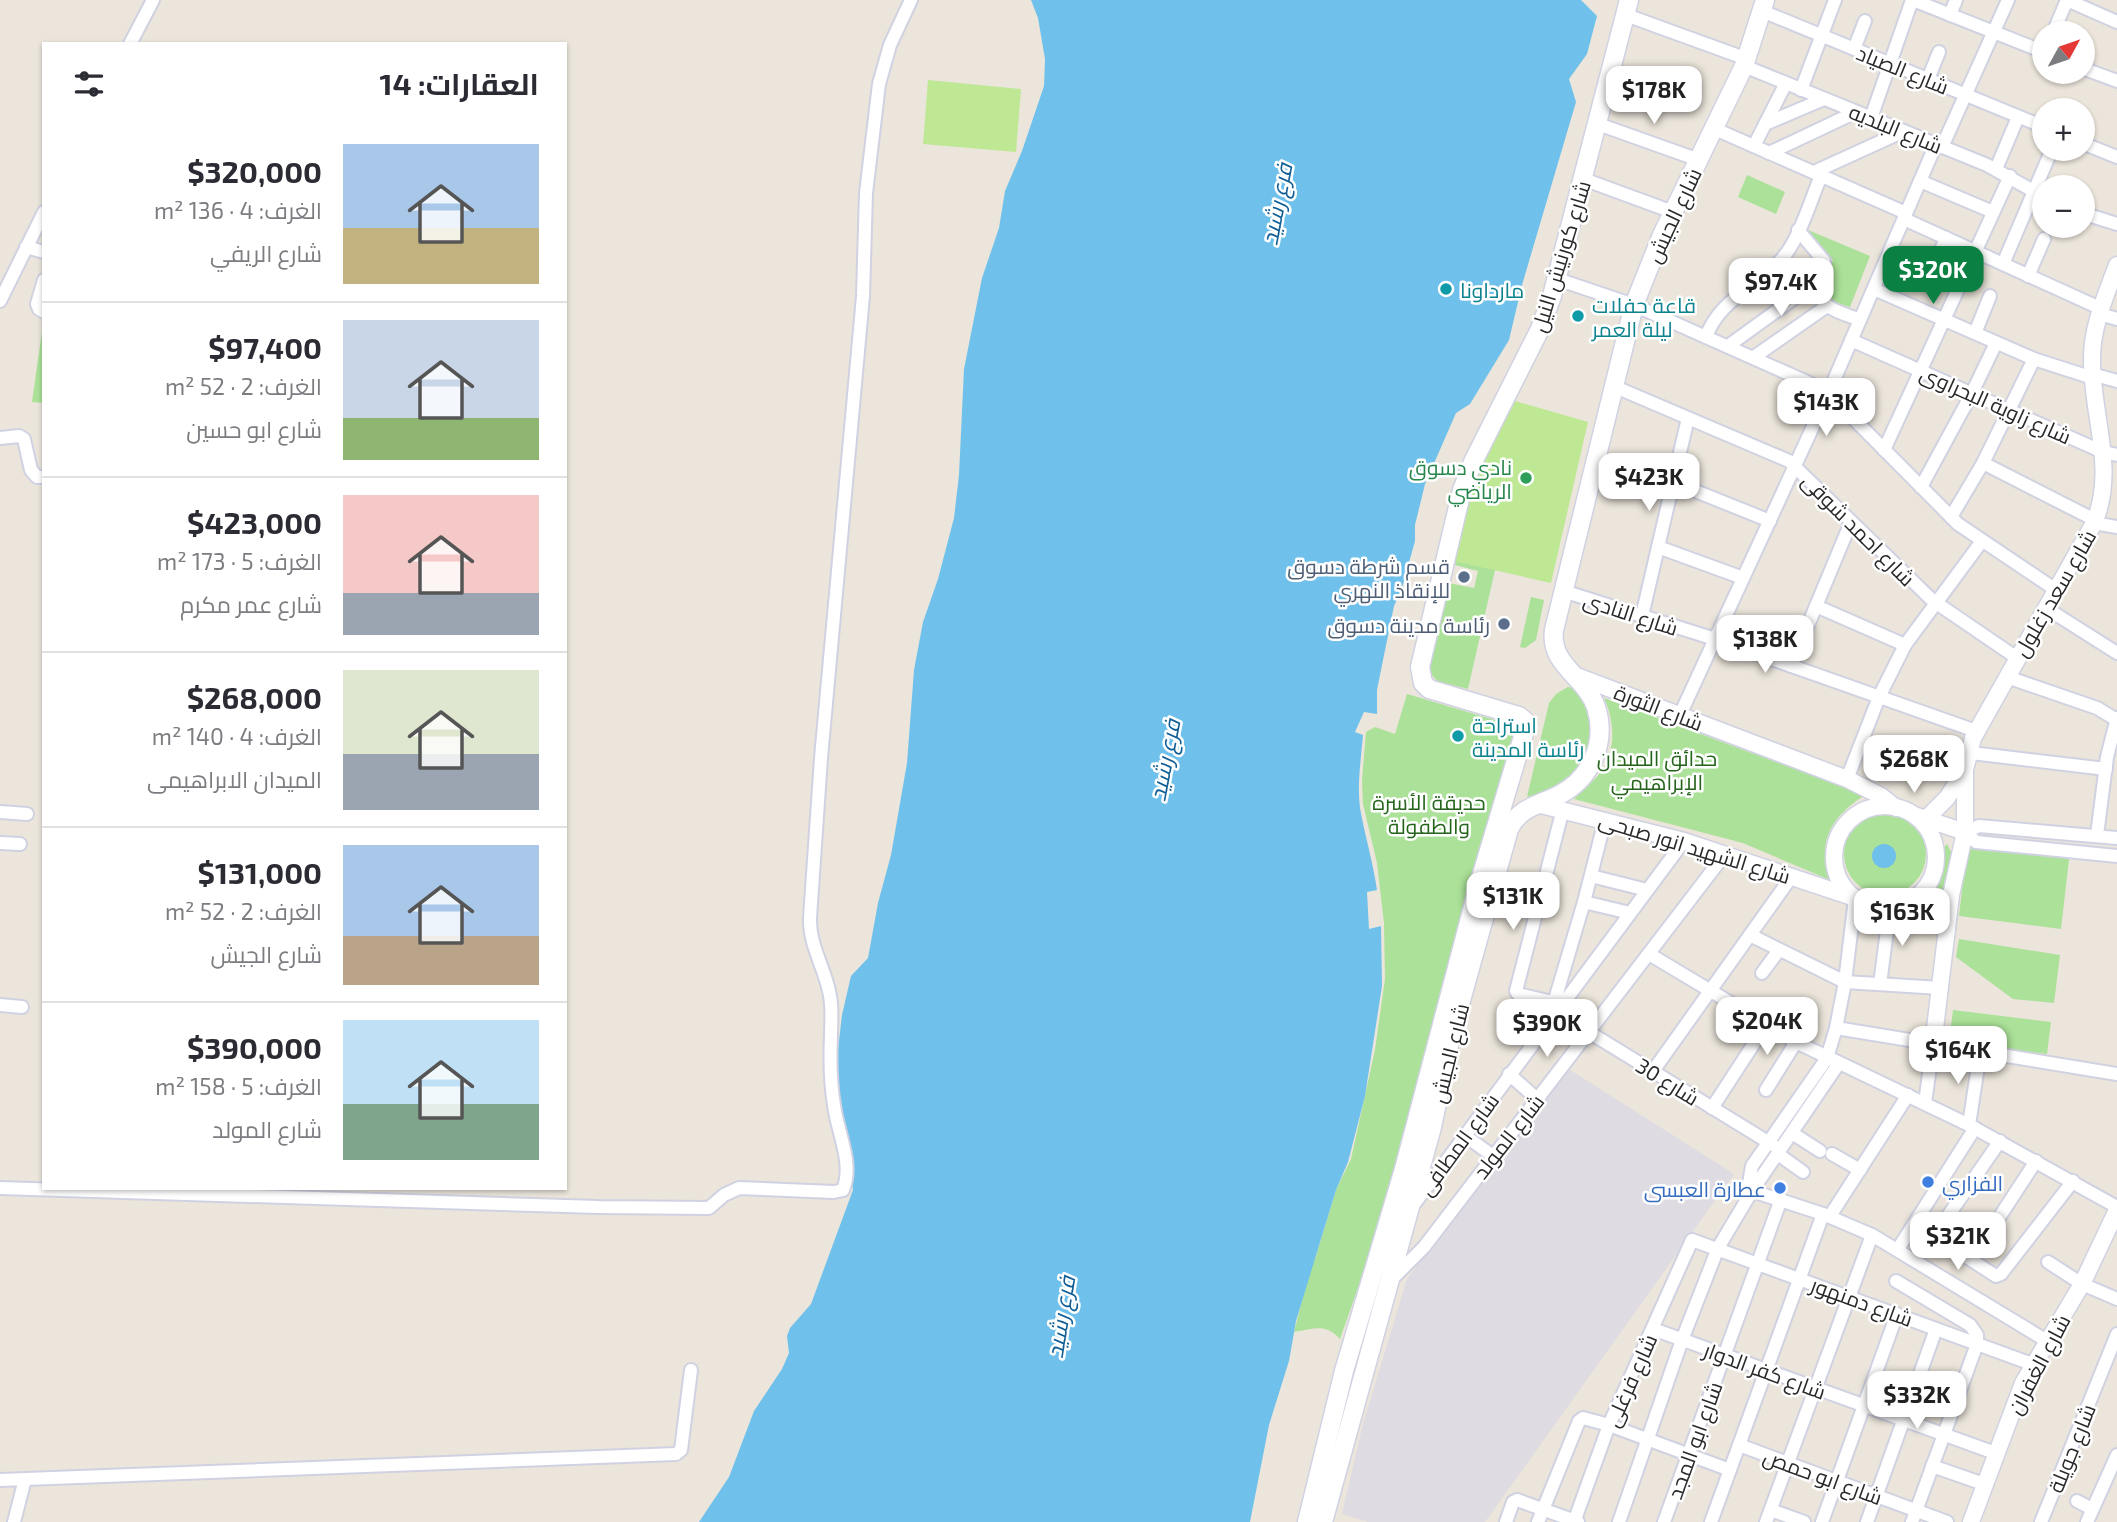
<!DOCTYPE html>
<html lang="ar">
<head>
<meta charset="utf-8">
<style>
	:root { --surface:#fff; --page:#f7f7f7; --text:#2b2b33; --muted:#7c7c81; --line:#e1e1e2; --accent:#0b8043 }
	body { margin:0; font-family:"Exo 2",Cairo,sans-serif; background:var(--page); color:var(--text); direction:rtl; height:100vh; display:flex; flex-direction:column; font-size:26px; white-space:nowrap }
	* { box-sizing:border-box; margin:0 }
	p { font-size:23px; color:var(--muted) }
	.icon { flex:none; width:38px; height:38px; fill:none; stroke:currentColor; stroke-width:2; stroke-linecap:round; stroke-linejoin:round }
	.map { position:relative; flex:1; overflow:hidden; direction:ltr }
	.panel { position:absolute; left:42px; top:42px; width:525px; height:1148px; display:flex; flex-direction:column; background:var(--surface); border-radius:0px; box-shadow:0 2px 5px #0004; direction:rtl }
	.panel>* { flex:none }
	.needle { width:46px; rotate:50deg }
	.tools { position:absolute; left:2032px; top:21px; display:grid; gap:14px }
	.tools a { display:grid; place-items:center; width:63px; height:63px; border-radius:50%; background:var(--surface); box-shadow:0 2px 5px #0004; font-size:35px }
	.price { position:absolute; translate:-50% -60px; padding:0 16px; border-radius:14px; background:#fff; color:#222; font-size:23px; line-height:46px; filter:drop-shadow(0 2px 4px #0008) }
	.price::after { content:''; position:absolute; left:50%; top:42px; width:21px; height:16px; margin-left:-10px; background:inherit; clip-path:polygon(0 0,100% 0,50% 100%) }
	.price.selected { background:var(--accent); color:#fff }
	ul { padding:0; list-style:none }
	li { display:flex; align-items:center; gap:21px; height:175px; padding:0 28px }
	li+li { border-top:2px solid var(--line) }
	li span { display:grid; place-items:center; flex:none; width:196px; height:140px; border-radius:0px; color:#555 }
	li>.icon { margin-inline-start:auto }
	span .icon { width:84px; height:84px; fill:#fffc; stroke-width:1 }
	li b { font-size:30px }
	h2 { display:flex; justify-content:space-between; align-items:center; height:84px; padding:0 28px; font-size:30px }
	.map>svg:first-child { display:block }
	.industrial { fill:#dedbe3 }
	.green { fill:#abe198 }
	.pitch { fill:#bee894 }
	.water { fill:#6fc1ec }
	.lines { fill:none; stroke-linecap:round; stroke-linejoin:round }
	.minor-casing { stroke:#d0d2e2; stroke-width:16 }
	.tertiary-casing { stroke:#d0d2e2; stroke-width:19 }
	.secondary-casing { stroke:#d0d2e2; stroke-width:21 }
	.minor { stroke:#fff; stroke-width:12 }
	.tertiary { stroke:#fff; stroke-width:16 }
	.secondary { stroke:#fff; stroke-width:18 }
	.culture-dot { fill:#0f9aa8; stroke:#fff; stroke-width:2.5 }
	.leisure-dot { fill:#2e9e5b; stroke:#fff; stroke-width:2.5 }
	.service-dot { fill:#5c6f8a; stroke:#fff; stroke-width:2.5 }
	.shop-dot { fill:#3f7fe0; stroke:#fff; stroke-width:2.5 }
	.labels { text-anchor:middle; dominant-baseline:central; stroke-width:5; stroke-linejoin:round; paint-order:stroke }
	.street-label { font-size:21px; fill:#292929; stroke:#fff }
	.culture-label { font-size:21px; fill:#0d838f; stroke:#fff; text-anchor:start }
	.leisure-label { font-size:21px; fill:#27864d; stroke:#fff; text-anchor:end }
	.service-label { font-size:21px; fill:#4e5e75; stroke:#fff; text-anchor:end }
	.park-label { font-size:21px; fill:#25641b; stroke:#fff }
	.shop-label { font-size:21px; fill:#366cbe; stroke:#fff; text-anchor:start }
	.water-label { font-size:23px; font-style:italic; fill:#105e96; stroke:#fff }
</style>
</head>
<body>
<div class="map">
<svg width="2117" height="1522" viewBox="0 0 2117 1522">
	<rect width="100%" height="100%" fill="#ebe5db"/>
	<!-- industrial -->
	<path class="industrial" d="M1567 1068 1734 1174 1485 1522H1369L1342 1514 1363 1424 1407 1279Z"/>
	<!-- green -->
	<g class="green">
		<path d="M1747 175 1785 192 1776 214 1738 197Z"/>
		<path d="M1808 230 1870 256 1850 307 1829 301 1822 285 1833 260Z"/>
		<path d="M44 317V403L32 402Z"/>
		<path d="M1456 561 1495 570 1468 689 1437 681 1427 669 1448 583 1474 588 1478 571 1455 565Z"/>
		<path d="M1531 597 1544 600 1536 640 1525 648 1520 647Z"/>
		<path d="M1568 687 1573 688C1614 737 1580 783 1527 797L1549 703 1556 694Z"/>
		<path d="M1407 694 1518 727 1394 1186 1340 1339C1325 1323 1315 1329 1294 1332L1308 1277 1316 1256 1336 1190 1351 1159 1375 1050 1385 979 1384 923 1377 863 1363 804 1362 781 1366 732 1375 727 1395 734Z"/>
		<path d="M1604 698 1865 795C1832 816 1816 841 1830 880L1743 843 1574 799C1584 789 1597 779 1604 767 1616 746 1614 719 1604 698Z"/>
		<circle cx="1885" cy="854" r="41"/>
		<path d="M1968 838 2070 851 2061 929 1959 916Z"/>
		<path d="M1947 844 1951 852 1948 891 1932 910 1908 911 1934 890 1941 851Z"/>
		<path d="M1959 939 2060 955 2054 1003 2013 999 1956 957Z"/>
		<path d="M1953 1010 2051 1022 2047 1054 1949 1042Z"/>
	</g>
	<!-- pitch -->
	<g class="pitch">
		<path d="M928 80 1021 89 1016 152 923 144Z"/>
		<path d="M1515 401 1588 422 1551 583 1454 561 1468 503 1486 454Z"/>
	</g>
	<!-- water -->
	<g class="water">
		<path d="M1031 0H1581L1597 16 1587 54 1569 79 1576 102 1522 285 1509 340 1470 404 1456 413 1425 484 1415 525V541L1402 588 1394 606 1382 665 1377 690V714L1364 712 1355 732 1363 735C1361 759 1357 784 1360 808 1365 836 1373 862 1377 890L1367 892 1369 929 1381 926 1382 986 1365 1096 1348 1162 1336 1190 1296 1321 1289 1361 1269 1425 1250 1522H699L729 1477 754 1411 782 1369 789 1353 787 1336 790 1328 811 1304 853 1190 834 1084 842 1015 851 976 868 958 878 903 891 855 907 763 914 670 923 622 938 579 954 518 959 475 964 369 982 278 999 228 1005 191 1022 151 1044 86 1045 59 1038 18Z"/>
		<circle cx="1884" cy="856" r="12"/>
	</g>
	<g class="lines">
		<defs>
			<g id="minor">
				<path d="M1913 0 2044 52"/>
				<path d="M2067 0 2117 22"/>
				<path d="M1762 11 2044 127"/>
				<path d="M1626 15 1747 59"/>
				<path d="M1950 15 1956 0"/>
				<path d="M2053 33 2067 0"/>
				<path d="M130 44 153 0"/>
				<path d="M1854 49 1865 21"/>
				<path d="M1744 66 1987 165 2044 197"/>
				<path d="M2082 68 2117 81"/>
				<path d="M1928 79 1939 52"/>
				<path d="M1801 90 1835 0"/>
				<path d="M1871 118 1912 0"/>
				<path d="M1598 124 1699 160"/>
				<path d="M1765 124 1824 99"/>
				<path d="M1715 129 1906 213"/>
				<path d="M2082 143 2117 157"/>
				<path d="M1754 146 1786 83"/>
				<path d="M1942 147 2008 0"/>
				<path d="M1769 153 1856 112"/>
				<path d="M1996 169 2018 117"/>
				<path d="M1814 172 1904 131"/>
				<path d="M1583 179 1673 212"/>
				<path d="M1920 181 1993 212"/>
				<path d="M2082 213 2117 224"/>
				<path d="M1904 219 2102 309"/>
				<path d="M1798 230 1824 261V268L1816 288C1820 309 1843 313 1860 320"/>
				<path d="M26 247 44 252"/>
				<path d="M2003 264 2052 149"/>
				<path d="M1931 273 1946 238"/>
				<path d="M2028 276 2044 239"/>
				<path d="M1557 279 1634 305 1816 386 1834 399 1958 524 2056 590"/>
				<path d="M44 280 37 304 39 309 44 312"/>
				<path d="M1874 289 2034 359 2093 378"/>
				<path d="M0 301 44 212"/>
				<path d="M2100 314 2117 319"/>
				<path d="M1975 333 1990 296"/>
				<path d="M1706 337C1719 300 1756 287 1781 260 1800 239 1810 201 1821 176"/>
				<path d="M1851 340 2103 452 2117 455"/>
				<path d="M1728 346 1800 294 1816 288"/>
				<path d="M1754 357 1827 306"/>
				<path d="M2092 374 2117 381"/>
				<path d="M1613 386 1789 461 1932 600 2017 658"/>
				<path d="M0 438 19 436 24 439 31 470 37 477H44"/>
				<path d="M1884 450 2010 176"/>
				<path d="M1983 463 2095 520"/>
				<path d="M1673 482 1770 521"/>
				<path d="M1921 487 1972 393 1996 343"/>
				<path d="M1951 517 1983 463 2034 359"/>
				<path d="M2094 523 2117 527"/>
				<path d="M1658 547 1743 578"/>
				<path d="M1563 591 1715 639 1976 731"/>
				<path d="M1816 606 1905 645"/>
				<path d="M2046 608 2117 653"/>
				<path d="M1642 616 1688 418"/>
				<path d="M1791 666 1851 522"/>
				<path d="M2007 677 2097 708 2117 720"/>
				<path d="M1680 715 1828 394 1936 144"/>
				<path d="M1971 753 2106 769"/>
				<path d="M1847 779 1879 697 1905 645 1982 541"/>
				<path d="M0 812 27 814"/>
				<path d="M2097 835 2107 757 2117 718"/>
				<path d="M2117 838 1979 826 1965 832 1976 842 2117 856"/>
				<path d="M0 843 20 844"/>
				<path d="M1591 876 1647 890"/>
				<path d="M1855 899 1845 982 1836 1028 1827 1058 1752 1166 1749 1183 1752 1191 1823 1214 1872 1235 2047 1341"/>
				<path d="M1584 902 1630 913"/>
				<path d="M1750 935 1845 982 1940 988"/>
				<path d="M1649 954 1796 1042 1969 1125 2117 1207"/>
				<path d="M1762 973 1779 950"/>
				<path d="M1880 984 1890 908"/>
				<path d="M1554 1003 1584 902 1605 820"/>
				<path d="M1561 1004 1518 994 1516 991 1563 809"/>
				<path d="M0 1005 22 1007"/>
				<path d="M1556 1012 1773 1145"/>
				<path d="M1836 1028 2117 1074"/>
				<path d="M1653 1071 1792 876"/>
				<path d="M1509 1074 1537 1099"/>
				<path d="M1766 1090 1796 1042"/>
				<path d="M1925 1103 1933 1045"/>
				<path d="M1712 1108 1766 1025"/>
				<path d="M1969 1125 1980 1053"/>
				<path d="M1792 1133 1820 1151"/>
				<path d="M1464 1135 1493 1156"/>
				<path d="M2000 1141 1934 1236 1996 1276 2001 1274 2073 1181"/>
				<path d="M1778 1154 1803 1172"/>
				<path d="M1832 1154 1860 1170"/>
				<path d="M0 1188 598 1207 709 1208 724 1195 739 1188 834 1192 843 1190C854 1163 837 1132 834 1105 830 1082 830 1058 831 1035 831 1020 833 1006 829 991 824 967 809 944 810 918L821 758 863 296 866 193 879 84 890 45 911 0"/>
				<path d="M1415 1203 1684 841"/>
				<path d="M1830 1216 1908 1095"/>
				<path d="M1989 1233 2036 1161"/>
				<path d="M1898 1249 1975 1128"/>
				<path d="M1960 1253 1968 1240"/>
				<path d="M2048 1262 2082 1284 2117 1299"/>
				<path d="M1391 1280 1424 1247 1725 854"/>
				<path d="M1896 1281 1970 1325 1977 1335V1344L1912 1522"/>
				<path d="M1653 1329 1995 1453"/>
				<path d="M1739 1445 1947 1522"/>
				<path d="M1932 1466 1984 1484"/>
				<path d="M0 1480 676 1454 681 1450 691 1370"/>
				<path d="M2077 1501 2092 1509"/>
				<path d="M1771 1510 1804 1522"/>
				<path d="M14 1522 25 1479"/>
				<path d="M1506 1522 1513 1502 1517 1500 1578 1522"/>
				<path d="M1538 1522 1579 1421 1583 1418 1609 1425 1730 1470"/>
				<path d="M1574 1522 1609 1425 1692 1240 2032 1364"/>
				<path d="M1619 1522 1682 1340 1718 1248 1752 1191 1839 1063"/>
				<path d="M1664 1522 1781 1199"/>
				<path d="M1711 1522 1823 1214"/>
				<path d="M1766 1522 1872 1235"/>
				<path d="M1822 1522 1897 1314"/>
				<path d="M1867 1522 1936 1329"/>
				<path d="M2041 1522 2117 1334"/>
				<path d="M2087 1522 2117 1455"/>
			</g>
			<g id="tertiary">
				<path d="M1574 675 1847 779 1881 796 1896 808"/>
				<path d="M1537 804 1684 841 1852 897"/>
				<circle cx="1885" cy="857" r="51"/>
				<path d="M1917 816 1965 832"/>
				<path d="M1927 818 1947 798 1965 770"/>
				<path d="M1893 908 1947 929"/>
				<path d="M1933 1045 1951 895 1965 832V770L1973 738 2094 523C2117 469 2091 414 2092 358 2092 326 2106 295 2117 265"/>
				<path d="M1971 1522 2023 1383 2082 1284 2117 1210"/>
			</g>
			<g id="secondary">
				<path d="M1307 1522 1344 1371 1404 1169 1479 884 1525 730V721L1519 716 1429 689 1423 683 1420 667 1462 490 1473 462 1540 329 1552 296 1629 0"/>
				<path d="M1323 1522 1432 1127 1451 1036 1509 829C1520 806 1541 805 1561 794 1592 777 1607 741 1596 707 1586 677 1549 665 1554 630L1634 305 1662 235 1744 66 1765 0"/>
			</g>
		</defs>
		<!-- minor casing -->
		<use href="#minor" class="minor-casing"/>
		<!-- tertiary casing -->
		<use href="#tertiary" class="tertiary-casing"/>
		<!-- secondary casing -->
		<use href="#secondary" class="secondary-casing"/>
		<!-- minor -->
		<use href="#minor" class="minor"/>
		<!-- tertiary -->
		<use href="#tertiary" class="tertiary"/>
		<!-- secondary -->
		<use href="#secondary" class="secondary"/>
	</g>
	<!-- markers -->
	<g class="culture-dot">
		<circle cx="1446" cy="289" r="7"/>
		<circle cx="1578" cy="316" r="7"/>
		<circle cx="1458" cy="736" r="7"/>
	</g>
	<circle class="leisure-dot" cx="1526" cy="478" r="7"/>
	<g class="service-dot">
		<circle cx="1464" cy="577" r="7"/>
		<circle cx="1504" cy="624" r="7"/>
	</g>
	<g class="shop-dot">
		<circle cx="1928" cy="1182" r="7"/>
		<circle cx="1780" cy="1188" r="7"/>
	</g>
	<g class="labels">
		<!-- street labels -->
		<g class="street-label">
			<text transform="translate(1903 69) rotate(22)">شارع الصياد</text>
			<text transform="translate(1896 128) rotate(22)">شارع البلديه</text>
			<text transform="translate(1673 215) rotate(-65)">شارع الجيش</text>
			<text transform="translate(1560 256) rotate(-73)">شارع كورنيش النيل</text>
			<text transform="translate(1996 404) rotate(24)">شارع زاوية البحراوى</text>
			<text transform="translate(1859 529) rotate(45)">شارع احمد شوقى</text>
			<text transform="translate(2054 593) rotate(-60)">شارع سعد زغلول</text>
			<text transform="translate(1631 613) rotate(18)">شارع النادى</text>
			<text transform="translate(1659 707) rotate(21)">شارع الثورة</text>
			<text transform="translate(1695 847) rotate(17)">شارع الشهيد انور صبحى</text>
			<text transform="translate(1449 1053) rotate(-76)">شارع الجيش</text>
			<text transform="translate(1668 1081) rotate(32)">شارع 30</text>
			<text transform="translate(1508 1136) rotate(-52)">شارع المولد</text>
			<text transform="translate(1458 1144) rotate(-54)">شارع المطافى</text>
			<text transform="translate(1862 1301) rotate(20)">شارع دمنهور</text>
			<text transform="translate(2038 1364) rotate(-62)">شارع الغفران</text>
			<text transform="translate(1765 1370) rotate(20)">شارع كفر الدوار</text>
			<text transform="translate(1630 1380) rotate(-66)">شارع فرغلى</text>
			<text transform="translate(1694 1440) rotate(-70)">شارع ابو المجد</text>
			<text transform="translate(2071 1448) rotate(-68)">شارع جويلة</text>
			<text transform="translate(1823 1476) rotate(20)">شارع ابو حمص</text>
		</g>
		<!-- culture labels -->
		<g class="culture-label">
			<text x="1460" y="289">مارداونا</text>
			<text x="1592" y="304">قاعة حفلات<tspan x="1592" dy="24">ليلة العمر</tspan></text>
			<text x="1472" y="724">استراحة<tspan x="1472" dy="24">رئاسة المدينة</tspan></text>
		</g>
		<!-- leisure labels -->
		<g class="leisure-label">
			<text x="1512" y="466">نادي دسوق<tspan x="1512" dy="24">الرياضي</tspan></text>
		</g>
		<!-- service labels -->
		<g class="service-label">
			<text x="1450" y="565">قسم شرطة دسوق<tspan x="1450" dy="24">للإنقاذ النهري</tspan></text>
			<text x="1490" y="624">رئاسة مدينة دسوق</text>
		</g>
		<!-- park labels -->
		<g class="park-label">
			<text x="1657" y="757">حدائق الميدان<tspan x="1657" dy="24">الإبراهيمي</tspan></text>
			<text x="1429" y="801">حديقة الأسرة<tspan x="1429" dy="24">والطفولة</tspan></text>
		</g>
		<!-- shop labels -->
		<g class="shop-label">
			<text x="1942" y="1182">الفزاري</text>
			<text x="1766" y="1188" text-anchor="end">عطارة العبسى</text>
		</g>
		<!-- water labels -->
		<g class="water-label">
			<text transform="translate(1276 204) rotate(-79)">فرع رشيد</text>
			<text transform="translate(1164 760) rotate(-79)">فرع رشيد</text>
			<text transform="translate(1060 1317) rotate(-81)">فرع رشيد</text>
		</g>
	</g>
</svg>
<div class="tools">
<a><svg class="needle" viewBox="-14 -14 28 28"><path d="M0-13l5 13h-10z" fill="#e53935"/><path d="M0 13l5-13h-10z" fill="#7c7c81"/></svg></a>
<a>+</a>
<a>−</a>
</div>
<b class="price" style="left:1654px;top:126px">$178K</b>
<b class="price selected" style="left:1933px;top:306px">$320K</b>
<b class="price" style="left:1781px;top:318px">$97.4K</b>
<b class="price" style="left:1826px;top:438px">$143K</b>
<b class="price" style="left:1649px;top:513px">$423K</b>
<b class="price" style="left:1765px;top:675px">$138K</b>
<b class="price" style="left:1914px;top:795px">$268K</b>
<b class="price" style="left:1513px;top:932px">$131K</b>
<b class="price" style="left:1902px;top:948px">$163K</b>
<b class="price" style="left:1767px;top:1057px">$204K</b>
<b class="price" style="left:1547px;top:1059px">$390K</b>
<b class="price" style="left:1958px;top:1086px">$164K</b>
<b class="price" style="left:1958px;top:1272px">$321K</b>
<b class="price" style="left:1917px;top:1431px">$332K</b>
<section class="panel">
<h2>العقارات: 14<svg class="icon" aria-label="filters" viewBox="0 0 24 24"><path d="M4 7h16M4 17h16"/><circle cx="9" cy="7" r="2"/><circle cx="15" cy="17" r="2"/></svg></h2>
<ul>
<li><span style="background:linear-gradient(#a9c7e8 60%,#c2b280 0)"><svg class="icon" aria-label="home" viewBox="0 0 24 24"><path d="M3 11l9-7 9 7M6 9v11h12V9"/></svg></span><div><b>$320,000</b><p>الغرف: 4 · 136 m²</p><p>شارع الريفي</p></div></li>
<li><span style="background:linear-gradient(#c9d6e8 70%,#8fb573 0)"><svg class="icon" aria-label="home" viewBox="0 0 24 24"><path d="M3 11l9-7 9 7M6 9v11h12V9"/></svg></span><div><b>$97,400</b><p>الغرف: 2 · 52 m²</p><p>شارع ابو حسين</p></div></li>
<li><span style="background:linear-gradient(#f6c9c9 70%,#9aa5b1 0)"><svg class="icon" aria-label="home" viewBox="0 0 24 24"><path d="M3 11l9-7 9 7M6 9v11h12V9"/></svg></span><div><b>$423,000</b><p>الغرف: 5 · 173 m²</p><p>شارع عمر مكرم</p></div></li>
<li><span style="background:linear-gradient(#dfe7d0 60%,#9aa5b1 0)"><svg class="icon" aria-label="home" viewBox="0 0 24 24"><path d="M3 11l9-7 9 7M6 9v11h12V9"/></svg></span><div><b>$268,000</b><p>الغرف: 4 · 140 m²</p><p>الميدان الابراهيمى</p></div></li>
<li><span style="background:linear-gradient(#a9c7e8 65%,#b9a48a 0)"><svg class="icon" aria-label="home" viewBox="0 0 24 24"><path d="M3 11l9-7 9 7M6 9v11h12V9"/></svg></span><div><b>$131,000</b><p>الغرف: 2 · 52 m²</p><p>شارع الجيش</p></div></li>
<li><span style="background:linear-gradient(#bfe0f5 60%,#7fa58c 0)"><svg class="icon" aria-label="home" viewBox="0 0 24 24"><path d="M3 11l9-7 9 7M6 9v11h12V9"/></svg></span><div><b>$390,000</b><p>الغرف: 5 · 158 m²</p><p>شارع المولد</p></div></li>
</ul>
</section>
</div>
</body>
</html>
